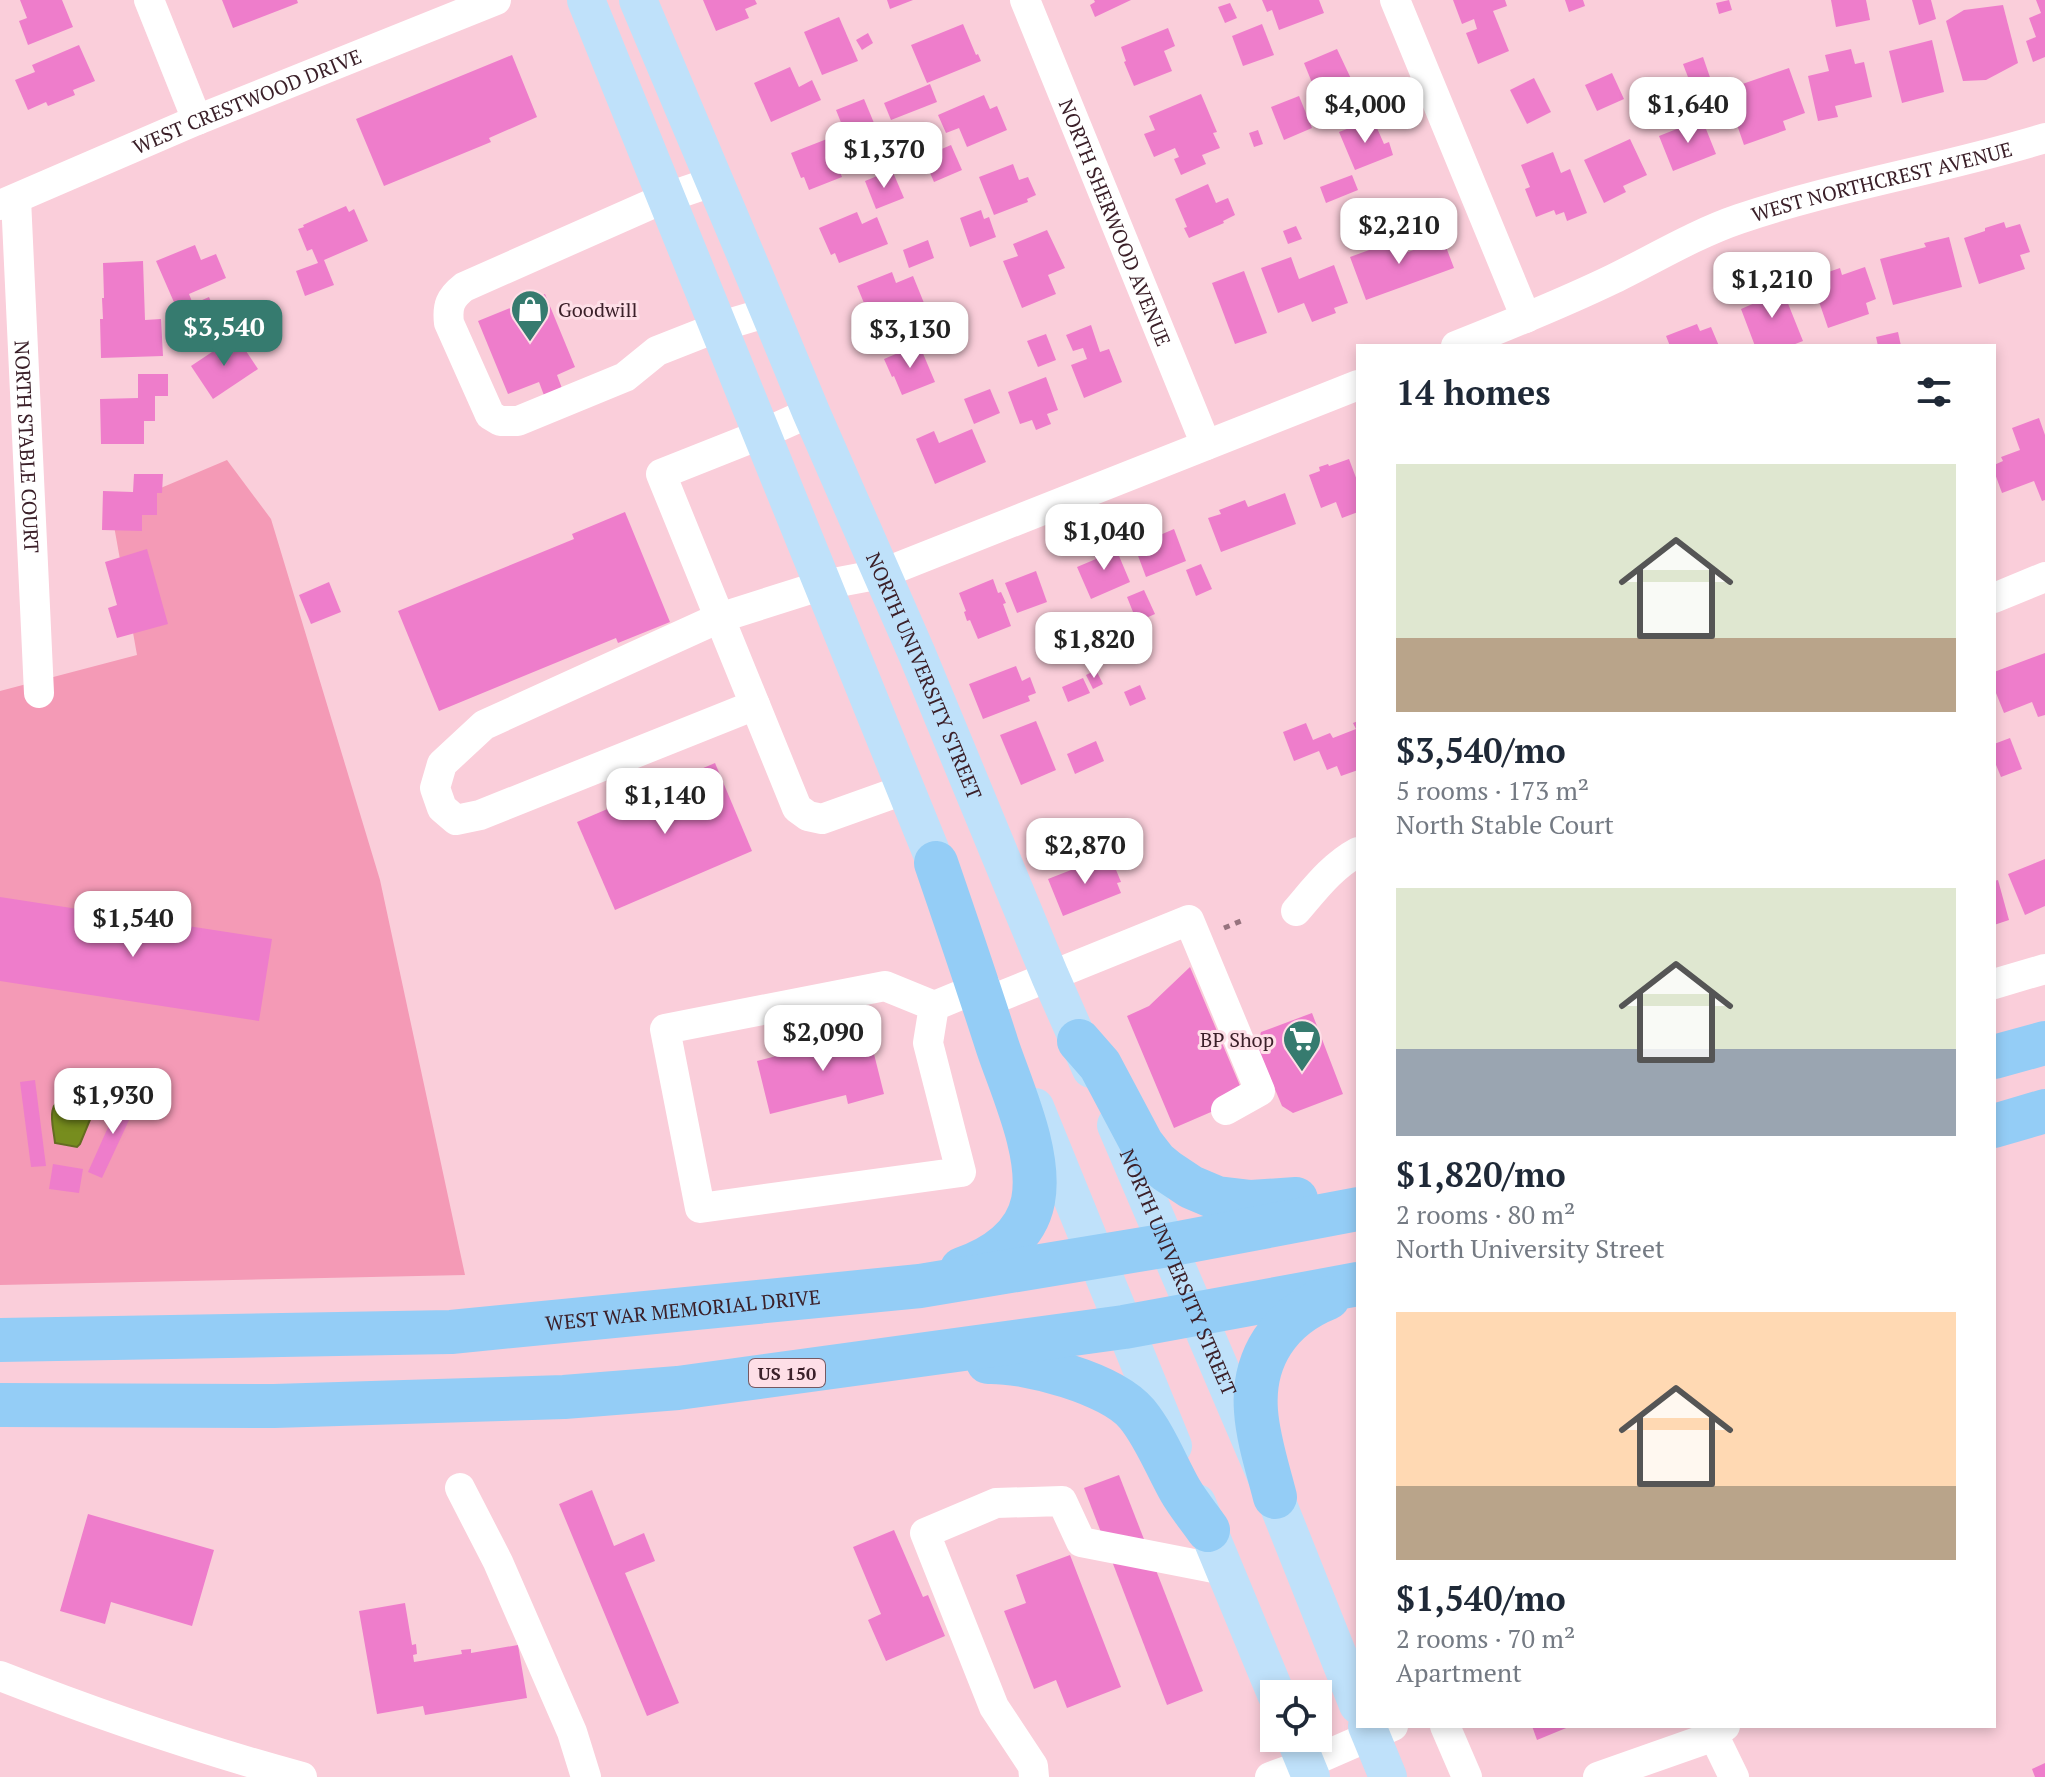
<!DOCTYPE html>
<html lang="en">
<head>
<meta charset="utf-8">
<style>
	:root { --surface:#fff; --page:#f2f2f3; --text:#1f2937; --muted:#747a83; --accent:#367b6f }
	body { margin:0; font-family:"PT Serif",serif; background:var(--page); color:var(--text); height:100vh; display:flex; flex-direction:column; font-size:30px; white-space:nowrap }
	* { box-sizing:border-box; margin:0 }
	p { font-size:26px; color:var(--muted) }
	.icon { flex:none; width:44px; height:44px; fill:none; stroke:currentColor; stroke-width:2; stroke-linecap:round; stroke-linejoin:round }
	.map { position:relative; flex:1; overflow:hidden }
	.side { position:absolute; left:1356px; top:344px; width:640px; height:1384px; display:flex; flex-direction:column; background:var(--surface); border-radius:0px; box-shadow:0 4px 12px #0003 }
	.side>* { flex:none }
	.tools { position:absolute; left:1260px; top:1680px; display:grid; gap:16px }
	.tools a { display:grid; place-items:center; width:72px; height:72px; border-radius:0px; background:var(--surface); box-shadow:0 4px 12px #0003; font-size:40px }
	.price { position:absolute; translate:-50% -68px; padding:0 18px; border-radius:16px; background:#fff; color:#222; font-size:26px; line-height:52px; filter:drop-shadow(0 2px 4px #0008) }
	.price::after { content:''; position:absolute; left:50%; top:48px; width:24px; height:18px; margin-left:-12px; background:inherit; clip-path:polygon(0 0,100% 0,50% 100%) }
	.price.current { background:var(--accent); color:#fff }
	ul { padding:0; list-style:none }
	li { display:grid; align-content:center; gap:16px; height:424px; padding:0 40px }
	li span { display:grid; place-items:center; height:248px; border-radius:0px; color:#555 }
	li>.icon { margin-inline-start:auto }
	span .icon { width:144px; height:144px; fill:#fffc; stroke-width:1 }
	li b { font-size:34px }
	h2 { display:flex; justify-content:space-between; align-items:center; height:96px; padding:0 40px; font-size:34px }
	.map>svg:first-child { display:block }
	.green { fill:#f49ab6 }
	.water { fill:#778d1e; stroke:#656c21; stroke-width:2 }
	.building { fill:#ee7dcb }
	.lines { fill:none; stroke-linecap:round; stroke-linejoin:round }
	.path { stroke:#96737e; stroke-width:5; stroke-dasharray:6 6; stroke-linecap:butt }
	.minor { stroke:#fff; stroke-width:30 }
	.major { stroke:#bfe1fa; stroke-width:38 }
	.highway { stroke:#94cdf6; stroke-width:44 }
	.labels { text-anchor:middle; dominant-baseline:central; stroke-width:6; stroke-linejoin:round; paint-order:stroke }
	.shield { fill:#fedfe7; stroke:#765962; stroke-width:2 }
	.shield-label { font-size:18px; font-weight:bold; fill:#3b2029 }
	.street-label { font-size:20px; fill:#3b2029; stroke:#fedfe7 }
	.poi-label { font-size:20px; fill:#3b2029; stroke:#fedfe7; text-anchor:start }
</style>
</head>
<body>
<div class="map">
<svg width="2045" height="1777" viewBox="0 0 2045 1777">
	<rect width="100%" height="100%" fill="#faceda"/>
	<!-- green -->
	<path class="green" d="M227 460 271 519 380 880 465 1275 0 1285V691L137 655 111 509Z"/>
	<!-- water -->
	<path class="water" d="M66 1095C78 1097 88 1097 94 1110L80 1144 77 1147 55 1143C53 1122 45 1106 66 1095Z"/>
	<!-- building -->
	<g class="building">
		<path d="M20 0H62L73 27 28 45 19 21 27 18Z"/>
		<path d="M222 0H297L298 3 233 28Z"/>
		<path d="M703 0H755L757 4 745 9 749 18 716 31Z"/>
		<path d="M887 0H913L890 9Z"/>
		<path d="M1094 0H1131L1095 17 1090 5 1095 2Z"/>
		<path d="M1262 0H1319L1324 13 1279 30 1272 10 1267 12Z"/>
		<path d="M1453 0H1505L1507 6 1493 11 1509 51 1478 64 1466 33 1477 29 1474 19 1462 24Z"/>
		<path d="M1565 0H1583L1585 6 1569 12Z"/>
		<path d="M1729 0 1732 10 1719 14 1716 3Z"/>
		<path d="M1831 0H1866L1870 20 1836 27Z"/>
		<path d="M1912 0H1931L1936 19 1919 25Z"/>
		<path d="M2036 0H2045V57L2033 62 2026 41 2036 37 2029 18 2041 13Z"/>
		<path d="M1230 3 1237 18 1225 23 1218 7Z"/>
		<path d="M2003 5 2018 63 1986 80 1963 81 1946 21 1964 10Z"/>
		<path d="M839 17 858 61 822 75 804 32Z"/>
		<path d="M963 24 976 55 978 54 981 61 927 83 911 45Z"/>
		<path d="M1262 24 1274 55 1243 66 1232 36Z"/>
		<path d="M1168 28 1175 46 1164 51 1172 71 1134 86 1124 62 1126 61 1121 47Z"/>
		<path d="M868 33 873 43 862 50 856 40Z"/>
		<path d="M1932 40 1944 92 1902 103 1889 51Z"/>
		<path d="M79 45 95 81 73 90 75 95 48 106 46 102 28 110 15 80 35 72 32 65Z"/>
		<path d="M1337 49 1354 85 1319 100 1304 63Z"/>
		<path d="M1851 49 1855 64 1864 62 1872 97 1835 106 1838 117 1818 121 1808 76 1829 71 1825 55Z"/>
		<path d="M512 55 537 117 489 138 491 142 384 186 356 119Z"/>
		<path d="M1703 57 1713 86 1694 93 1683 64Z"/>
		<path d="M790 67 799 87 812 80 821 100 771 122 754 83Z"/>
		<path d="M1789 68 1805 113 1783 121 1786 130 1744 145 1725 90Z"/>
		<path d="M1612 73 1624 99 1597 111 1585 85Z"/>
		<path d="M1534 78 1551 112 1527 124 1510 90Z"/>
		<path d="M930 84 937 102 891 120 884 103Z"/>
		<path d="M1201 94 1217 132 1213 133 1220 148 1202 155 1206 164 1181 175 1174 159 1179 157 1175 148 1154 157 1144 134 1155 130 1149 116Z"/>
		<path d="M984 95 990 109 997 106 1007 130 967 147 959 128 946 133 938 115Z"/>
		<path d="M1299 96 1312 128 1284 140 1271 107Z"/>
		<path d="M864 99 874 123 846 135 836 110Z"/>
		<path d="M1373 119 1384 144 1389 142 1393 155 1355 170 1339 132Z"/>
		<path d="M1702 119 1716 154 1673 171 1659 136Z"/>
		<path d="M1258 130 1263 144 1254 147 1249 133Z"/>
		<path d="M827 139 842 177 809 190 804 177 801 178 791 153Z"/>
		<path d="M1630 139 1647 175 1623 186 1626 192 1604 203 1584 160Z"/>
		<path d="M951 145 962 170 934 182 923 157Z"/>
		<path d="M1553 152 1561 173 1570 169 1587 213 1567 221 1564 212 1556 215 1554 210 1536 217 1525 189 1530 187 1521 165Z"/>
		<path d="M1013 164 1019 180 1028 177 1036 195 1027 199 1028 202 994 215 979 177Z"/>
		<path d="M892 170 904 198 876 209 865 181Z"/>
		<path d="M1352 175 1358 190 1326 203 1320 187Z"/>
		<path d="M1208 184 1216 203 1228 198 1235 215 1223 221 1224 223 1189 238 1184 228 1187 227 1175 199Z"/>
		<path d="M346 206 349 212 354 209 368 241 324 260 334 285 305 296 296 271 318 263 312 249 307 251 298 229 304 227 303 225Z"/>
		<path d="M981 210 984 219 989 217 996 237 970 247 960 218Z"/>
		<path d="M857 212 862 224 877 217 888 244 839 263 835 253 831 255 819 228Z"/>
		<path d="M2004 222 2006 228 2020 224 2030 252 2020 255 2025 269 1979 284 1964 238 1985 231V228Z"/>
		<path d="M1296 226 1302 239 1288 244 1283 231Z"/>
		<path d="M1047 230 1065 268 1048 275 1056 294 1022 308 1003 261 1018 256 1013 244Z"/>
		<path d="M1949 237 1962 287 1893 305 1880 259 1926 247 1924 243Z"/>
		<path d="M1402 238 1408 252 1443 239 1454 268 1366 300 1350 257Z"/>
		<path d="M928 240 934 258 909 268 903 250Z"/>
		<path d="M195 245 201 260 216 254 226 278 189 294 193 304 209 297 221 325 190 339 156 261Z"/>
		<path d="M1291 257 1299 279 1334 265 1348 303 1334 308 1336 313 1312 322 1304 303 1278 313 1261 268Z"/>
		<path d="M143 261 145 320 161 319 163 356 101 358 100 319H103L102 298H104L103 263Z"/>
		<path d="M1865 267 1876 299 1866 303 1869 314 1828 328 1811 278 1840 268 1842 275Z"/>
		<path d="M1244 271 1267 333 1235 344 1212 283Z"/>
		<path d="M892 272 896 283 913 276 924 303 875 323 868 307 866 308 857 286Z"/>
		<path d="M1781 286 1803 341 1790 346H1755L1741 309 1757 302 1755 296Z"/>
		<path d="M545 294 575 367 557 375 563 391 545 398 539 382 508 394 478 321Z"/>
		<path d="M958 312 965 330 937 340 931 322Z"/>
		<path d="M1697 324 1700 331 1711 327 1719 346H1670L1666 336Z"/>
		<path d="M1091 325 1100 352 1109 349 1122 382 1084 398 1071 365 1087 359 1083 348 1073 351 1066 335Z"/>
		<path d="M1898 332 1901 346H1878L1876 337Z"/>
		<path d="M1046 334 1056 360 1038 367 1027 341Z"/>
		<path d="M236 336 258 369 213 399 191 366Z"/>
		<path d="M919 344 935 382 902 395 894 376 892 377 884 359Z"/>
		<path d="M138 374H168V396H155V421H144V444H101L100 399 138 398Z"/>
		<path d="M1046 377 1058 410 1047 414 1051 424 1036 430 1032 420 1020 424 1008 392Z"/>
		<path d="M990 389 1000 413 974 424 964 399Z"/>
		<path d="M2039 418 2045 435V500L2042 501 2034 481 2002 493 1994 471V465L2003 461 2001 457 2020 450 2012 428Z"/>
		<path d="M972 429 986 462 935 484 916 439 934 431 939 443Z"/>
		<path d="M1349 459 1358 483V512L1342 518 1336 502 1321 508 1309 475 1320 471 1319 467 1328 464 1329 466Z"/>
		<path d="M134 474H163L162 493H157V515H142V531L102 530 103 491 133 492Z"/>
		<path d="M1285 493 1296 524 1221 552 1208 518 1221 514 1219 510 1245 500 1248 507Z"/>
		<path d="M625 512 670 622 618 643 616 638 439 711 398 611 574 539 572 534Z"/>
		<path d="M1174 529 1186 561 1146 577 1134 545 1147 540 1145 535 1158 530 1160 535Z"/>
		<path d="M1114 544 1130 582 1091 599 1077 567 1096 559 1093 553Z"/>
		<path d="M147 549 168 624 117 638 108 608 117 605 105 562Z"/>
		<path d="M1201 564 1212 589 1196 596 1186 570Z"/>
		<path d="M1036 571 1047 602 1017 613 1005 583Z"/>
		<path d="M993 579 998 593 1001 592 1006 603 1003 604 1011 626 978 639 970 620 967 621 964 612 966 611 959 593Z"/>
		<path d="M329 582 341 612 311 624 299 595Z"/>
		<path d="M1144 590 1155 614 1137 622 1127 597Z"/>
		<path d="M2045 653V715L2038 717 2032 702 2004 713 1994 688V672Z"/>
		<path d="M1016 666 1022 681 1030 677 1036 693 1028 696 1030 701 983 719 969 684Z"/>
		<path d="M1096 670 1103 684 1093 689 1086 675Z"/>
		<path d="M1083 678 1090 693 1068 702 1062 687Z"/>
		<path d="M1140 685 1146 699 1130 706 1124 692Z"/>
		<path d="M1036 721 1056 770 1021 785 1000 735Z"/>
		<path d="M1358 721V770L1341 776 1337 766 1327 770 1319 751 1294 761 1283 732 1306 723 1313 740 1330 733 1333 738 1356 729 1353 723Z"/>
		<path d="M2010 738 2022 769 2001 777 1994 760V744Z"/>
		<path d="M1096 741 1104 761 1075 774 1067 754Z"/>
		<path d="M715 763 752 851 615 910 577 822Z"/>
		<path d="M1107 856 1111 866 1114 865 1121 882 1117 883 1121 893 1063 916 1048 879Z"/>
		<path d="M2045 859V906L2025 915 2008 874Z"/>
		<path d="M1998 880 2009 920 1994 925V881Z"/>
		<path d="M0 897 272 939 259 1021 0 981Z"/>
		<path d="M1190 967 1241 1088 1218 1109 1174 1128 1127 1016 1149 1006Z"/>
		<path d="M1312 1013 1343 1094 1293 1113 1282 1106 1259 1051 1260 1048 1264 1046 1260 1035 1261 1032Z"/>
		<path d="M867 1026 884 1094 848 1104 846 1095 770 1114 757 1061 833 1041 832 1035Z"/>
		<path d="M35 1080 46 1166 31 1167 20 1082Z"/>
		<path d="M123 1094 138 1101 102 1178 88 1172Z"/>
		<path d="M53 1164 83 1169 79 1193 49 1189Z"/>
		<path d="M1119 1475 1203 1691 1167 1705 1084 1488Z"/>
		<path d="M592 1490 614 1546 644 1533 655 1561 625 1573 679 1703 647 1716 559 1504Z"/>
		<path d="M88 1514 214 1550 192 1626 111 1602 105 1624 60 1611Z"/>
		<path d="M894 1530 923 1597 928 1595 945 1636 886 1661 868 1620 881 1614 853 1547Z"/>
		<path d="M1070 1555 1121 1687 1067 1708 1056 1680 1034 1689 1004 1611 1026 1603 1016 1575Z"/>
		<path d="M405 1603 412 1645 416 1644 417 1654 413 1655 414 1662 462 1654 461 1650 471 1649V1653L518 1645 527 1698 425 1715 423 1706 377 1714 359 1611Z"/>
		<path d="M1532 1726H1571L1537 1740Z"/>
		<path d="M2045 1763V1777H2035L2032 1769Z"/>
	</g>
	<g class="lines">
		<!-- path -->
		<path class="path" d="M1224 928 1241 921"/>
		<!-- minor -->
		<g class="minor">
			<path d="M149 0 197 120"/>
			<path id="s1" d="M1025 0 1206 445"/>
			<path d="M1395 0 1526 318"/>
			<path d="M715 181 665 198 464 287C450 298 447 306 449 323L490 415 500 421H518L625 377 657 351 718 327 769 312"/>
			<path id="s2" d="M16 199 39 693"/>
			<path id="s3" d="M0 205 197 120 496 0"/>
			<path id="s4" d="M1456 346C1509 325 1561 304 1613 279 1654 259 1695 234 1739 219 1839 185 1944 169 2045 138"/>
			<path d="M811 412 762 434 661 474 797 808 808 816 822 819 906 789"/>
			<path d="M1994 598 2045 577"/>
			<path d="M755 705 480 815 456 820 442 808 435 788 442 764 484 725 719 618 823 585 881 574 1358 385"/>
			<path d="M1296 911C1315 889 1332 866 1358 852"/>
			<path d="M1994 984 2045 969"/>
			<path d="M984 1003 1189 920 1260 1091 1226 1110"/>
			<path d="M934 1006 928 1043 961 1172 700 1208 665 1029 885 986 934 1006 985 985"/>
			<path d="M460 1488 498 1562 572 1732 586 1777"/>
			<path d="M0 1676C99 1715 199 1749 302 1777"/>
			<path d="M1445 1726 1467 1777"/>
			<path d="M1713 1734 1734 1777"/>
			<path d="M1034 1777 1033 1766 994 1707 925 1533 996 1503 1062 1501 1081 1542 1224 1570"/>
			<path d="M1270 1777 1306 1764 1393 1726"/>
			<path d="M1598 1777 1703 1740 1725 1726"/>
		</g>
		<!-- major -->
		<g class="major">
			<path d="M586 0 947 891"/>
			<path id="s5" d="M638 0 755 277 811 412 917 654 1050 976 1091 1069"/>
			<path d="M1035 1107 1173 1446"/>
			<path id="s6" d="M1116 1125 1275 1497 1358 1705"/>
			<path d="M1197 1503 1276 1694"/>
			<path d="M1367 1726 1388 1777"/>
			<path d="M1295 1738 1311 1777"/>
		</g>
		<!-- highway -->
		<g class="highway">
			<path d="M936 863C957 924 978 986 998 1048 1013 1092 1042 1155 1033 1201 1026 1237 994 1258 962 1269"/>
			<path d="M1079 1041 1100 1065 1142 1144 1156 1162 1167 1171 1191 1187 1217 1198 1251 1202 1296 1199"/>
			<path d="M1994 1057 2045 1043"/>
			<path d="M1994 1126 2045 1111"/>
			<path id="s7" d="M0 1340 451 1332 920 1286 1168 1245 1358 1209"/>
			<path d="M988 1362C1027 1361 1111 1383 1137 1414 1155 1436 1166 1465 1180 1490 1188 1504 1199 1517 1208 1530"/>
			<path d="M0 1405 274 1406 564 1397 678 1388 1124 1327 1358 1284"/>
			<path d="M1275 1497C1268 1469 1258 1440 1256 1411 1252 1358 1280 1317 1328 1298"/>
		</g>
	</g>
	<!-- icons -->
	<defs>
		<symbol id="shop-pin" viewBox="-11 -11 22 30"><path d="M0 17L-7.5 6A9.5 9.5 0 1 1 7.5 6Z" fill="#367b6f" stroke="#fedfe7"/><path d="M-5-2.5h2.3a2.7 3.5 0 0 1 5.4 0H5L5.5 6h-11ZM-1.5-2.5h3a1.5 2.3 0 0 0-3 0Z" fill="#fff"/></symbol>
		<symbol id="supermarket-pin" viewBox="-11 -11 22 30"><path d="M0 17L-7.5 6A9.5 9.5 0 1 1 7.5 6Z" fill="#367b6f" stroke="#fedfe7"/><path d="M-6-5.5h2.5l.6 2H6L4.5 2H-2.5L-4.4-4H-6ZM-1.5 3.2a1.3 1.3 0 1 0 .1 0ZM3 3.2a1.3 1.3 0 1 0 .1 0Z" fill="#fff"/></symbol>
	</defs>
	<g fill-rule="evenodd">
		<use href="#shop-pin" x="508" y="287" width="44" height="60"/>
		<use href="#supermarket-pin" x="1280" y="1017" width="44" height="60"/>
	</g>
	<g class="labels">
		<!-- shield labels -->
		<rect class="shield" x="749" y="1359" width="76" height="28" rx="6"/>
		<g class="shield-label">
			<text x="787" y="1373">US 150</text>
		</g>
		<!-- street labels -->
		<g class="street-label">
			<text stroke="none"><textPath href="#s3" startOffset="268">WEST CRESTWOOD DRIVE</textPath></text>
			<text stroke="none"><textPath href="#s4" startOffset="458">WEST NORTHCREST AVENUE</textPath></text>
			<text stroke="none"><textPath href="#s1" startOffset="240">NORTH SHERWOOD AVENUE</textPath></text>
			<text stroke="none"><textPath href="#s2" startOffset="248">NORTH STABLE COURT</textPath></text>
			<text stroke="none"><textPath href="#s5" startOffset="734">NORTH UNIVERSITY STREET</textPath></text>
			<text stroke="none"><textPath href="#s6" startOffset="160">NORTH UNIVERSITY STREET</textPath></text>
			<text stroke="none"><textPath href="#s7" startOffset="684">WEST WAR MEMORIAL DRIVE</textPath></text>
		</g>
		<!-- poi labels -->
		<g class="poi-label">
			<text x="558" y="309">Goodwill</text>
			<text x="1274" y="1039" text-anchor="end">BP Shop</text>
		</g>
	</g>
</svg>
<div class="tools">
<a><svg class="icon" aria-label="locate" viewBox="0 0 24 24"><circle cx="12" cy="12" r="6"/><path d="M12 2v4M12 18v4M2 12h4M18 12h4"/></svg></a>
</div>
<b class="price" style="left:1365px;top:145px">$4,000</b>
<b class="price" style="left:1688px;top:145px">$1,640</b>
<b class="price" style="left:884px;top:190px">$1,370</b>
<b class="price" style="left:1399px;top:266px">$2,210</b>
<b class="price" style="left:1772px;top:320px">$1,210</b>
<b class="price current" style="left:224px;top:368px">$3,540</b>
<b class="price" style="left:910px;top:370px">$3,130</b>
<b class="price" style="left:1104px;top:572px">$1,040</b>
<b class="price" style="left:1094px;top:680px">$1,820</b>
<b class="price" style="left:665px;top:836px">$1,140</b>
<b class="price" style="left:1085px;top:886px">$2,870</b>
<b class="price" style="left:133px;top:959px">$1,540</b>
<b class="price" style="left:823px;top:1073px">$2,090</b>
<b class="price" style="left:113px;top:1136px">$1,930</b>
<section class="side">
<h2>14 homes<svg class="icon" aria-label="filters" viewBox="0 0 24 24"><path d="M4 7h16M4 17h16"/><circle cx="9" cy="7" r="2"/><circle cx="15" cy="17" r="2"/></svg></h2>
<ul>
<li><span style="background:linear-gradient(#dfe7d0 70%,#b9a48a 0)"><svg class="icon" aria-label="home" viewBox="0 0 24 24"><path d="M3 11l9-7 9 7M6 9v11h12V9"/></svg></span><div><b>$3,540/mo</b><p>5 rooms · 173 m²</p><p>North Stable Court</p></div></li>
<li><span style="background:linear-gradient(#dfe7d0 65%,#9aa5b1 0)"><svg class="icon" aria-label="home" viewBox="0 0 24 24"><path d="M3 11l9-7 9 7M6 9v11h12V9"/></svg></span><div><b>$1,820/mo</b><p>2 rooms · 80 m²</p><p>North University Street</p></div></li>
<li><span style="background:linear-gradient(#ffd9b3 70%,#b9a48a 0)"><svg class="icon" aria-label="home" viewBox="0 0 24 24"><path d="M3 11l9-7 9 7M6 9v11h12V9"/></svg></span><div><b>$1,540/mo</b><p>2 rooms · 70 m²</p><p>Apartment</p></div></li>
</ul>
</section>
</div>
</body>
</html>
